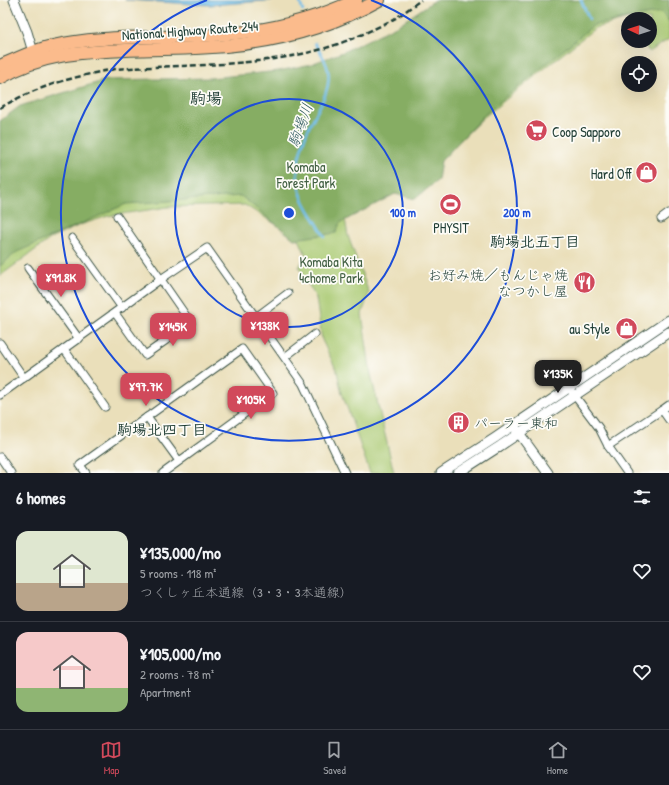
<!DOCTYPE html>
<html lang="en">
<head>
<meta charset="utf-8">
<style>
	:root { --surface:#171b24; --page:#242831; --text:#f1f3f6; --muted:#9ea1a6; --line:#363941; --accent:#d1495b }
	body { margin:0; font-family:"Patrick Hand","Klee One",sans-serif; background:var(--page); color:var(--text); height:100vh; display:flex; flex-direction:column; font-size:15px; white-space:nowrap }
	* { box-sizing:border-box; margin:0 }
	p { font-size:13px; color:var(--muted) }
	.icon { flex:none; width:22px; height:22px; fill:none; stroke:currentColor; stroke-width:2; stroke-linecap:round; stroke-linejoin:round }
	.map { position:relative; height:473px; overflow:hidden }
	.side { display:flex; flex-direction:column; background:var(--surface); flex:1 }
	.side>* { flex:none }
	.needle { width:26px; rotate:273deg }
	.controls { position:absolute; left:621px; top:12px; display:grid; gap:8px }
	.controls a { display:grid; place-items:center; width:36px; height:36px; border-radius:50%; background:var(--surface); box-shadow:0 4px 16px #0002; font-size:20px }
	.price { position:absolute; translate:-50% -34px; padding:0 9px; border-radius:8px; background:var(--accent); color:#fff; font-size:13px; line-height:26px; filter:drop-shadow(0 1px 2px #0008) }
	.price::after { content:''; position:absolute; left:50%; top:24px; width:12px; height:9px; margin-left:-6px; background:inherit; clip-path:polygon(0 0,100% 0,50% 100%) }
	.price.selected { background:#222; color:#fff }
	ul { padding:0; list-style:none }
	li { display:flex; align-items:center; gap:12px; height:100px; padding:0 16px }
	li+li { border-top:1px solid var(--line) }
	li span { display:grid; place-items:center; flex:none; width:112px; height:80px; border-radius:12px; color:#555 }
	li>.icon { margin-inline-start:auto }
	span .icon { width:48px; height:48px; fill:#fffc; stroke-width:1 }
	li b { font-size:17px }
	h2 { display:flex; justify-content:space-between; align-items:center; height:48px; padding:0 16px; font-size:17px }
	.menu { display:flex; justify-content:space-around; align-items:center; height:56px; border-top:1px solid var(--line); background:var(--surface); font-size:11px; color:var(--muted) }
	.menu a { display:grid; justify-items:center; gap:2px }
	.menu .selected { color:var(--accent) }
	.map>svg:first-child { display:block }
	.green { fill:#a9c971; stroke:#648352 }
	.forest { fill:#86ad63; stroke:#52754c }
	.water { fill:#70beea; stroke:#487e8f }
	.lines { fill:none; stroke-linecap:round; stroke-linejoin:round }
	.stream { stroke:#70beea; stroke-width:2.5 }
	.minor-casing { stroke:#3d5548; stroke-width:9 }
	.tertiary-casing { stroke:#3d5548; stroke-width:11 }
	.trunk-casing { stroke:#3d5548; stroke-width:14 }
	.minor { stroke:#fff; stroke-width:7 }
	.tertiary { stroke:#fff; stroke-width:9 }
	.trunk { stroke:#fbbb8c; stroke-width:12 }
	.rail { stroke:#1f3d34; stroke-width:2.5; stroke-dasharray:6 3; stroke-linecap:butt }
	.ring { fill:none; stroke:#1d4ed8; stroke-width:2 }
	.labels { text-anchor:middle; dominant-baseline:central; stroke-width:3.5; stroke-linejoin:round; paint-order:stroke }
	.street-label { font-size:14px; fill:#1f3d34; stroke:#fdfcf7 }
	.poi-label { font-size:14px; fill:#1f3d34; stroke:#fdfcf7; text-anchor:end }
	.park-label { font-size:14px; fill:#426043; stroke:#fdfcf7 }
	.water-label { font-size:15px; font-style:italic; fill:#335d62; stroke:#fdfcf7 }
	.neighbourhood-label { font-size:15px; font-weight:bold; fill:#1f3d34; stroke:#fdfcf7 }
	.quarter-label { font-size:16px; font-weight:bold; fill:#1f3d34; stroke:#fdfcf7 }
	.centre { fill:#1d4ed8; stroke:#fdfcf7; stroke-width:2 }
	.ring-label { font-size:12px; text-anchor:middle; font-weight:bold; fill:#1d4ed8; stroke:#fdfcf7; stroke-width:3.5; stroke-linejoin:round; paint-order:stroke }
</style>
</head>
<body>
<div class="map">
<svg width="669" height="473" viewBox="0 0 669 473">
	<rect width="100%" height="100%" fill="#fdfcf7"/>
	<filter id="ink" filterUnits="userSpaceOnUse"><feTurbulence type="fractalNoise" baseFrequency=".025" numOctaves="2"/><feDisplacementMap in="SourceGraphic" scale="8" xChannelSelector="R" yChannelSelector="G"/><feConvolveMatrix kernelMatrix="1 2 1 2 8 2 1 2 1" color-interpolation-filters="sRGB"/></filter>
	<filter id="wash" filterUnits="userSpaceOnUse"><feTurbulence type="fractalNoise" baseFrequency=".012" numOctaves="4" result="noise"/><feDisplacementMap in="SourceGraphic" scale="16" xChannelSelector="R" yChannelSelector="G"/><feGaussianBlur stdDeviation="0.9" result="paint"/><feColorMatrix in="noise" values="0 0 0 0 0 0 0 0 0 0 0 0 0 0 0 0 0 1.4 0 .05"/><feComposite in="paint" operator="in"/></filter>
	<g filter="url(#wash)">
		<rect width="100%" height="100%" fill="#eadfba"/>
		<!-- green -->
		<path class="green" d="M669 0V39L649 52 643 41H650V19H628L595 28 484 117 440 160 345 219 348 236 369 293 362 314 371 375 394 473H370L341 390 337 371 322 340 316 298 299 267 306 255 299 239 245 205 168 207 108 216 80 225 50 239 0 276V154Z"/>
		<!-- forest -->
		<path class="forest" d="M435 0H669V22L661 12 594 25 485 114 441 161 438 180 415 199 395 194 340 223 336 233 294 239 241 196 126 204 17 252 0 266V121L20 106 106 80 210 78 279 71 311 64 343 52 398 25Z"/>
		<!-- water -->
		<path class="water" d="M125 0H279L210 5Z"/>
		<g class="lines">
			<!-- stream -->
			<g class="stream">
				<path d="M299 0 303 11"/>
				<path d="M581 0 589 19"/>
				<path d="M315 43C320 51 326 60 328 70 332 89 318 109 310 125 303 141 295 163 298 182 300 201 316 220 325 237"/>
			</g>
		</g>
	</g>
	<g filter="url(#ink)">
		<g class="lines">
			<defs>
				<g id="minor">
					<path d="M661 219 669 213"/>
					<path d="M72 238 122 308"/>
					<path d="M28 268 79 339"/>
					<path d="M115 313 145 355 191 323 117 216"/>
					<path d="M256 317 288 293"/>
					<path d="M0 343 24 378"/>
					<path d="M64 349 105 407"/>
					<path d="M285 357 315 334"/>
					<path d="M572 392 599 428 608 446 627 473"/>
					<path d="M0 395 161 279 207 248 303 384 345 473"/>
					<path d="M669 405 662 410 669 420"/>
					<path d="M147 417 179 461"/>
					<path d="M608 446 662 410"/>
					<path d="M0 457 11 473"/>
					<path d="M86 473 80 465 242 349 273 393 163 473"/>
				</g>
				<g id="tertiary">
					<path d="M14 0 27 32 33 52"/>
					<path d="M516 429 548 473"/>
					<path d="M441 473 495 438 669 320"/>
					<path d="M458 473 500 446 669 332"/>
				</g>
				<g id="trunk">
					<path d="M0 66C16 59 32 51 48 47 107 33 168 40 227 34 272 30 316 19 356 0"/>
					<path d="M0 78C40 54 81 52 126 50 159 49 193 49 226 46 279 41 332 26 379 0"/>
				</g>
			</defs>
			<!-- minor casing -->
			<use href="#minor" class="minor-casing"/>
			<!-- tertiary casing -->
			<use href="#tertiary" class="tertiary-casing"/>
			<!-- trunk casing -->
			<use href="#trunk" class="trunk-casing"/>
			<!-- minor -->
			<use href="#minor" class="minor"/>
			<!-- tertiary -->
			<use href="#tertiary" class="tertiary"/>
			<!-- trunk -->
			<use href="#trunk" class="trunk"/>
			<!-- rail -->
			<path class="rail" d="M0 108C35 87 75 76 115 69 185 64 261 68 329 47 349 41 375 29 394 19 403 14 412 6 421 0"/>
		</g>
	</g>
	<!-- distance rings -->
	<g class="ring">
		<circle cx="289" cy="213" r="114"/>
		<path d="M371 0A228 228 0 1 1 207 0"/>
	</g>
	<!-- icons -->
	<defs>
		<symbol id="supermarket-disc" viewBox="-11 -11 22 22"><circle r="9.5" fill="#d1495b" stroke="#fdfcf7"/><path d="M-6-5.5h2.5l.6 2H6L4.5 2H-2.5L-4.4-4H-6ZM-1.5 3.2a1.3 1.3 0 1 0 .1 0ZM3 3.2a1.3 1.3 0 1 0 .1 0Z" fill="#fff"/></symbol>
		<symbol id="shop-disc" viewBox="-11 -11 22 22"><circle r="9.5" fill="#d1495b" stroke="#fdfcf7"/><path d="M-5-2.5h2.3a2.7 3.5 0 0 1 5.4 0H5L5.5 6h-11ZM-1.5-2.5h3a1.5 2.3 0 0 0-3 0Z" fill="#fff"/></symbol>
		<symbol id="stadium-disc" viewBox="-11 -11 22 22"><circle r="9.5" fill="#d1495b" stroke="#fdfcf7"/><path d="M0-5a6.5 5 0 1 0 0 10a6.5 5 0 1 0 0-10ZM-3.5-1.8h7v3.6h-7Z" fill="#fff"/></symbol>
		<symbol id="restaurant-disc" viewBox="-11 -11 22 22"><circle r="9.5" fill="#d1495b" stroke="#fdfcf7"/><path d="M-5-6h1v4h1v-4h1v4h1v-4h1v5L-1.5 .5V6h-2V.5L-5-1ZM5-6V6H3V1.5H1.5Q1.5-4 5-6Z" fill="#fff"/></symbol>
		<symbol id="building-disc" viewBox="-11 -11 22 22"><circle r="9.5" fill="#d1495b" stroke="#fdfcf7"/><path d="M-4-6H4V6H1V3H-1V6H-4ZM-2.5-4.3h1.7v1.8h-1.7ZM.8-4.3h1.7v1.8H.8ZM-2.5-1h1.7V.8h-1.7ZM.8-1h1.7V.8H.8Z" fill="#fff"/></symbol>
	</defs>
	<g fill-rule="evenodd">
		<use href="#supermarket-disc" x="524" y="118" width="25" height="25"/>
		<use href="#shop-disc" x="634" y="160" width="25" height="25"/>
		<use href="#stadium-disc" x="438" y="192" width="25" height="25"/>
		<use href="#restaurant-disc" x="572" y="270" width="25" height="25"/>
		<use href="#shop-disc" x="614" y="316" width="25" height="25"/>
		<use href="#building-disc" x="446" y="410" width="25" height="25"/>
	</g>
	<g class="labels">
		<!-- street labels -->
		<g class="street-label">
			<text transform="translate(190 30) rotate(-4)">National Highway Route 244</text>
		</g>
		<!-- poi labels -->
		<g class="poi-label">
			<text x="552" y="131" text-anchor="start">Coop Sapporo</text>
			<text x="632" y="173">Hard Off</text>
			<text x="451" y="227" text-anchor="middle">PHYSIT</text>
			<text x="568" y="274">お好み焼／もんじゃ焼<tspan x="568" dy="16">なつかし屋</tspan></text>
			<text x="610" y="328">au Style</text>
			<text x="474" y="422" text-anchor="start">パーラー東和</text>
		</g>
		<!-- park labels -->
		<g class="park-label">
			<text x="306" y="166">Komaba<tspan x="306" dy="16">Forest Park</tspan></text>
			<text x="331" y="261">Komaba Kita<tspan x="331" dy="16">4chome Park</tspan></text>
		</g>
		<!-- water labels -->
		<g class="water-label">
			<text transform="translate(300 125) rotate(-70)">駒場川</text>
		</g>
		<!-- neighbourhood labels -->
		<g class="neighbourhood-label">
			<text x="535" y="241">駒場北五丁目</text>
			<text x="162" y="429">駒場北四丁目</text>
		</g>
		<!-- quarter labels -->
		<g class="quarter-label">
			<text x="206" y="98">駒場</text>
		</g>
	</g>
	<circle cx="289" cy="213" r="6" class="centre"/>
	<g class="ring-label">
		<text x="403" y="217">100 m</text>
		<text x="517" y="217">200 m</text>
	</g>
</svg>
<div class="controls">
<a><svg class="needle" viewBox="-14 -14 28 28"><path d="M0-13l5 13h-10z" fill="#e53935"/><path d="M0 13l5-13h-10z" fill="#9ea1a6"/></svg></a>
<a><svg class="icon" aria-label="locate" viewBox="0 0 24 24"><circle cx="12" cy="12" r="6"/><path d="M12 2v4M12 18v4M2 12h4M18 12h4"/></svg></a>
</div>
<b class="price" style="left:61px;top:298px">¥91.8K</b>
<b class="price" style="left:265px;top:346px">¥138K</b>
<b class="price" style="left:173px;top:347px">¥145K</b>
<b class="price selected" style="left:558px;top:394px">¥135K</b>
<b class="price" style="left:146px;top:407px">¥97.7K</b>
<b class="price" style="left:251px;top:420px">¥105K</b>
</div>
<section class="side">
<h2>6 homes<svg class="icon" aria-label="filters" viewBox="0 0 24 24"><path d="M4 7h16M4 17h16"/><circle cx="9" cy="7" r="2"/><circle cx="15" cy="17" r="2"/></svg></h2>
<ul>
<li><span style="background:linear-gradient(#dfe7d0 65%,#b9a48a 0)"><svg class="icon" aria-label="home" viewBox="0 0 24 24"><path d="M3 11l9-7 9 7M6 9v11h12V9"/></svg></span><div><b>¥135,000/mo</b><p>5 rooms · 118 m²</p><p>つくしヶ丘本通線（3・3・3本通線）</p></div><svg class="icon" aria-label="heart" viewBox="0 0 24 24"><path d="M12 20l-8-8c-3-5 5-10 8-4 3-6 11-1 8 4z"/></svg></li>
<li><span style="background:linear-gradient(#f6c9c9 70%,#8fb573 0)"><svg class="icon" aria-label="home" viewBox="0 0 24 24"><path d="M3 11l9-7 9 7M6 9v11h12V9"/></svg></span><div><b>¥105,000/mo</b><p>2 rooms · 78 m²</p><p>Apartment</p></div><svg class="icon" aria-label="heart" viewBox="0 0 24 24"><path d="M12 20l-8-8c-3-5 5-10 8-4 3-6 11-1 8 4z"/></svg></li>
</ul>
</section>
<nav class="menu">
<a class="selected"><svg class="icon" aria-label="map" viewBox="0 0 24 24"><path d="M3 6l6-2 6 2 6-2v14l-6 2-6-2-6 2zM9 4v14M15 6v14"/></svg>Map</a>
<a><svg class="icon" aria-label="saved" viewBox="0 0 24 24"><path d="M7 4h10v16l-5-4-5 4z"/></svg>Saved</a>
<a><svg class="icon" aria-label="home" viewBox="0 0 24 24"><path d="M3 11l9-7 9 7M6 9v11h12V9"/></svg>Home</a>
</nav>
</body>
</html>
